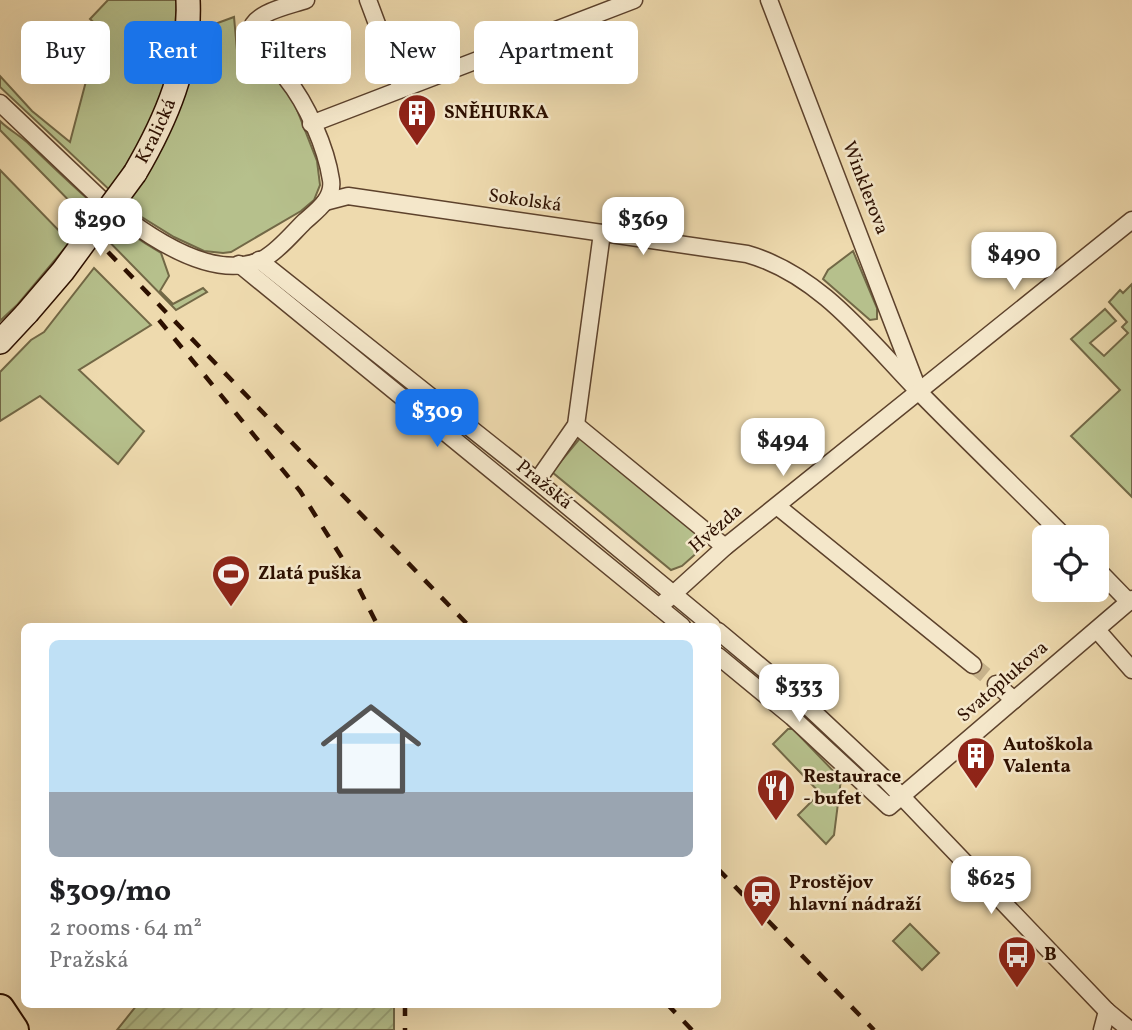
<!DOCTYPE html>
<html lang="en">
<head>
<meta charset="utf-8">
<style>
	:root { --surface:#fff; --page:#f6f6f6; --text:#202124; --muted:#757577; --line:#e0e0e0; --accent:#1a73e8 }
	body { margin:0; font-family:Vollkorn,serif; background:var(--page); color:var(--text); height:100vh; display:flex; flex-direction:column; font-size:26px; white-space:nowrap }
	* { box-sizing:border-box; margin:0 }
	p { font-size:23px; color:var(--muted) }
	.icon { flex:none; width:38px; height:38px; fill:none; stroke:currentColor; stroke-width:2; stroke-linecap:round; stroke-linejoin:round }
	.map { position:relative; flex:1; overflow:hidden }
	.details { position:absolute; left:21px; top:623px; width:700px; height:385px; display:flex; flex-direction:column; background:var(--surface); border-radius:10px; box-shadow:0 7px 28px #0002 }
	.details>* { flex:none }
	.top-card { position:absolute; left:21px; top:21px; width:700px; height:63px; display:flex; gap:14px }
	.fabs { position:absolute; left:1032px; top:525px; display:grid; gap:14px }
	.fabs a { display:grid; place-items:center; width:77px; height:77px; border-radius:10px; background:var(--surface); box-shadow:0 7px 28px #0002; font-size:35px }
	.price { position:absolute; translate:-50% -60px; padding:0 16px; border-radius:14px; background:#fff; color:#222; font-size:23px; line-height:46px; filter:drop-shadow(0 2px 4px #0008) }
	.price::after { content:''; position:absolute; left:50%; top:42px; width:21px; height:16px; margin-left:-10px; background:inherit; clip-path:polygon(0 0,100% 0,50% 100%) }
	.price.current { background:var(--accent); color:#fff }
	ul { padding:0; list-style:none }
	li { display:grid; align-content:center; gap:14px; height:371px; padding:0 28px }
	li+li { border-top:2px solid var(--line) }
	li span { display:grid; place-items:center; height:217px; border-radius:10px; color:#555 }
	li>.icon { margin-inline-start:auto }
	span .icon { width:126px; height:126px; fill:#fffc; stroke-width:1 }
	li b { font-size:30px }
	.chip { padding:0 24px; border-radius:10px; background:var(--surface); box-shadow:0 7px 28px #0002; font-size:24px; line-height:63px }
	.chip.current { background:var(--accent); color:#fff }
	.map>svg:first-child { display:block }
	.green { fill:#b6c08c; stroke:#726846; stroke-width:2 }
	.garden { fill:url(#garden-furrows); stroke:#726846; stroke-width:2 }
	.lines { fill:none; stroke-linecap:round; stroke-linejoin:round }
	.minor-tunnel { stroke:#c7b28b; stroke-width:16; stroke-dasharray:16 8; stroke-linecap:butt }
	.minor-casing { stroke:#5d422c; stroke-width:19 }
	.secondary-casing { stroke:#2d1000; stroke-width:26 }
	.motorway-casing { stroke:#2d1000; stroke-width:32 }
	.minor { stroke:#f4e7ca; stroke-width:16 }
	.secondary { stroke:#f4e7ca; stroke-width:23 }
	.motorway { stroke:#eedaae; stroke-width:28 }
	.rail { stroke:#2d1000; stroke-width:4.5; stroke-dasharray:12 12; stroke-linecap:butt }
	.secondary-bridge-casing { stroke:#2d1000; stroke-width:26; stroke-linecap:butt }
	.secondary-bridge { stroke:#f4e7ca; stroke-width:23 }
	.labels { text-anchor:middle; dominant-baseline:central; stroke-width:5; stroke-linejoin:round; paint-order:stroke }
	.poi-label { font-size:19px; font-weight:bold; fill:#2d1000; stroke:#f4e7ca; text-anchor:start }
	.street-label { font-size:19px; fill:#2d1000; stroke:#f4e7ca }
</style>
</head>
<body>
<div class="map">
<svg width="1132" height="1030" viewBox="0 0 1132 1030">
	<defs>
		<pattern id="garden-furrows" width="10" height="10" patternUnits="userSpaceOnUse" patternTransform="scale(1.75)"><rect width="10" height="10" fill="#b6c08c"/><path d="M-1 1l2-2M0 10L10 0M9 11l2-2" fill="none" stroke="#9da477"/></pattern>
	</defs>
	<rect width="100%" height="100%" fill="#eedaae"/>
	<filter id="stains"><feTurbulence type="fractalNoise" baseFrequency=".00286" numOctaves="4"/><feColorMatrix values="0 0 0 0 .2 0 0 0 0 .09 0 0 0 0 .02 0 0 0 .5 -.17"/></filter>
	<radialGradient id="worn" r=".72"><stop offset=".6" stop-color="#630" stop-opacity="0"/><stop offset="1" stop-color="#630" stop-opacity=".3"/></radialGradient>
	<!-- green -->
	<g class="green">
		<path d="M108 0H177L175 30 204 28 234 17 237 50 264 61 292 97 317 161 320 185 314 200 301 211 231 252 223 253 204 251 174 237 132 211 0 87V76L32 111 70 142 100 28 90 19Z"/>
		<path d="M0 121C9 130 21 136 30 145 72 185 111 224 161 253L169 276 160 291 173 304 203 288 207 292 176 310 0 130Z"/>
		<path d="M0 170 70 242 18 304 0 321Z"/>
		<path d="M853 251 877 308V319L870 320 823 279 828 270Z"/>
		<path d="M94 268 151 325 79 370 144 431 118 464 40 396 0 421V372L31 340 44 332Z"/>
		<path d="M1132 284V497L1071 436 1120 390 1071 339 1105 309 1116 321 1090 343 1104 356 1128 333 1122 327 1127 322 1109 302 1120 290 1123 293Z"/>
		<path d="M581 437 708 543 682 566 671 570 552 472Z"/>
		<path d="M788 729H793L841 779 834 835 826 844 798 815 820 793 773 744Z"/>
		<path d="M910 924 939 953 922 970 893 941Z"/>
	</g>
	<!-- garden -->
	<path class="garden" d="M137 1005H394V1030H117Z"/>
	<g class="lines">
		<!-- minor-tunnel -->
		<path class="minor-tunnel" d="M973 665 996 684"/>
		<defs>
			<g id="minor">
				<path d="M368 0 401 88"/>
				<path d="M769 0 916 384"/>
				<path d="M0 103 102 200"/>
				<path d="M311 124 634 0"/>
				<path d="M325 202 348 196 747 254C821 275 869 341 920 393 968 442 1017 489 1065 537"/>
				<path d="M128 220C162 245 221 282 265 258 279 250 292 234 304 222 316 211 334 199 331 180 326 147 307 104 286 78 274 63 257 51 250 33 252 12 289 6 306 0"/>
				<path d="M259 260 537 481 712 626"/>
				<path d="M239 264 682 626"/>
				<path d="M576 425 725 547"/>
				<path d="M537 481 576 425 602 233"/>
				<path d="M777 506 973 665"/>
				<path d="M1097 569 1129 602"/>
				<path d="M659 607 725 547 1132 220"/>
				<path d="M1097 630 1132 670"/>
				<path d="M718 631 803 702 884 778 1107 1011 1130 1030"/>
				<path d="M718 656 792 717 889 807 1132 599"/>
				<path d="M996 684 1014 700"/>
				<path d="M1102 1030 1107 1011"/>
			</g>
			<g id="secondary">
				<path id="s1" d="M135 173C166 120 191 63 188 0"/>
				<path d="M0 342 27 313"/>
			</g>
			<path id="motorway" d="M0 1009 14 1030"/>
		</defs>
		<!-- minor casing -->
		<use href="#minor" class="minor-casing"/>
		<!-- secondary casing -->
		<use href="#secondary" class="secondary-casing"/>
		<!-- motorway casing -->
		<use href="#motorway" class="motorway-casing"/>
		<!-- minor -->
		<use href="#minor" class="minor"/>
		<!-- secondary -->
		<use href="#secondary" class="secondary"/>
		<!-- motorway -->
		<use href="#motorway" class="motorway"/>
		<!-- rail -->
		<g class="rail">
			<path d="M108 252 469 626"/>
			<path d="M159 320 300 491 349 569 378 626"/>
			<path d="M718 869 874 1030"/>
			<path d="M405 1004V1030"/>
			<path d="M667 1004 692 1030"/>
		</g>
		<defs>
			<path id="secondary-bridge" d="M27 313 63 271 135 173"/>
		</defs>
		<!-- secondary-bridge casing -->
		<use href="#secondary-bridge" class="secondary-bridge-casing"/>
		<!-- secondary-bridge -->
		<use href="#secondary-bridge" class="secondary-bridge"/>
	</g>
	<!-- icons -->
	<defs>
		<symbol id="building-pin" viewBox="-11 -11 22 30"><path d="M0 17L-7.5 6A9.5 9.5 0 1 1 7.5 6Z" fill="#8f2418" stroke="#f4e7ca"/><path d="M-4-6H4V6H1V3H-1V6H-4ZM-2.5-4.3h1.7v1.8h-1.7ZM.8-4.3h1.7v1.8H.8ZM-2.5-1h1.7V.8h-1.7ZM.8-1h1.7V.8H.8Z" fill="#fff"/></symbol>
		<symbol id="stadium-pin" viewBox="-11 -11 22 30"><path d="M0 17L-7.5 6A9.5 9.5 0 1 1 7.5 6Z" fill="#8f2418" stroke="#f4e7ca"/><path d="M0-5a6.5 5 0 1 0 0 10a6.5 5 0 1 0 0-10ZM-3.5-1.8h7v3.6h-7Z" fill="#fff"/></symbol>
		<symbol id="restaurant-pin" viewBox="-11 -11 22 30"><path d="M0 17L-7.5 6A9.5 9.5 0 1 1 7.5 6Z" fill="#8f2418" stroke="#f4e7ca"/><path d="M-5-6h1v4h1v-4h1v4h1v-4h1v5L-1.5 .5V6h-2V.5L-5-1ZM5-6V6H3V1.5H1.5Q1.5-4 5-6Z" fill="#fff"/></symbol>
		<symbol id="station-pin" viewBox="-11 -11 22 30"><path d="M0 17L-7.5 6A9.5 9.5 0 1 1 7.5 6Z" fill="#8f2418" stroke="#f4e7ca"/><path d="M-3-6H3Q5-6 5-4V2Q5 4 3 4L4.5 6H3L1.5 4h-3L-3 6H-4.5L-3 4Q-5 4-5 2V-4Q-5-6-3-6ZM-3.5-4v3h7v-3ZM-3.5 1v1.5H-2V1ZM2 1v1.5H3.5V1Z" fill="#fff"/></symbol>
		<symbol id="bus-pin" viewBox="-11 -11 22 30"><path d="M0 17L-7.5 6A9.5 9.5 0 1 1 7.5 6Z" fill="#8f2418" stroke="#f4e7ca"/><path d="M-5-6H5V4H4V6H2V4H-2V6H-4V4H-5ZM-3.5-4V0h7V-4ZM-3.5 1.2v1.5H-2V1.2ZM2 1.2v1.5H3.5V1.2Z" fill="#fff"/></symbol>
	</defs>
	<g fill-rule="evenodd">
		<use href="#building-pin" x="395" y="91" width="44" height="60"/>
		<use href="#stadium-pin" x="209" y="552" width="44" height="60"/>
		<use href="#building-pin" x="954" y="734" width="44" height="60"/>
		<use href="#restaurant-pin" x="754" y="766" width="44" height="60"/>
		<use href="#station-pin" x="740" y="872" width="44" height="60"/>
		<use href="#bus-pin" x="995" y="933" width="44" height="60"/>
	</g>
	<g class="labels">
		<!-- poi labels -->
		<g class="poi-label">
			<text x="444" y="113">SNĚHURKA</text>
			<text x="258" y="574">Zlatá puška</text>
			<text x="1003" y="745">Autoškola<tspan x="1003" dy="22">Valenta</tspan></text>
			<text x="803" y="777">Restaurace<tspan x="803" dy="22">- bufet</tspan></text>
			<text x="789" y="883">Prostějov<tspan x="789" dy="22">hlavní nádraží</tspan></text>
			<text x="1044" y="955">B</text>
		</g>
		<!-- street labels -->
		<g class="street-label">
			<text stroke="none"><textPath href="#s1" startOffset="47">Kralická</textPath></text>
			<text transform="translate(865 188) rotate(69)">Winklerova</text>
			<text transform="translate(525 201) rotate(8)">Sokolská</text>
			<text transform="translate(544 485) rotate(39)">Pražská</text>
			<text transform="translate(716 529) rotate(-41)">Hvězda</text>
			<text transform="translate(1003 682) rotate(-41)">Svatoplukova</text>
		</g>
	</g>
	<rect width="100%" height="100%" filter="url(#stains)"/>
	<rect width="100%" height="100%" fill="url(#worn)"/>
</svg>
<div class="fabs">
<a><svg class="icon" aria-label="locate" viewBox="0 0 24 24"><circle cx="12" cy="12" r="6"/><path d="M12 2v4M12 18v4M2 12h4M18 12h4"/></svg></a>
</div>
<b class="price" style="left:643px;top:257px">$369</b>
<b class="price" style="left:100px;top:258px">$290</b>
<b class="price" style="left:1014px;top:292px">$490</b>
<b class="price current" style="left:437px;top:449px">$309</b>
<b class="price" style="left:783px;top:478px">$494</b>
<b class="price" style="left:799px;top:724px">$333</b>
<b class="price" style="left:991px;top:916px">$625</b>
<div class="top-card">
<a class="chip">Buy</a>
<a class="chip current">Rent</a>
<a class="chip">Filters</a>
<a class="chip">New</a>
<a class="chip">Apartment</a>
</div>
<section class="details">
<ul>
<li><span style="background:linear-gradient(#bfe0f5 70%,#9aa5b1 0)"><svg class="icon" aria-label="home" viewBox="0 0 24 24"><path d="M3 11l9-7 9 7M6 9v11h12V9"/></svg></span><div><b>$309/mo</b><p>2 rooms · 64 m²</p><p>Pražská</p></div></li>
</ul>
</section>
</div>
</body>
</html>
